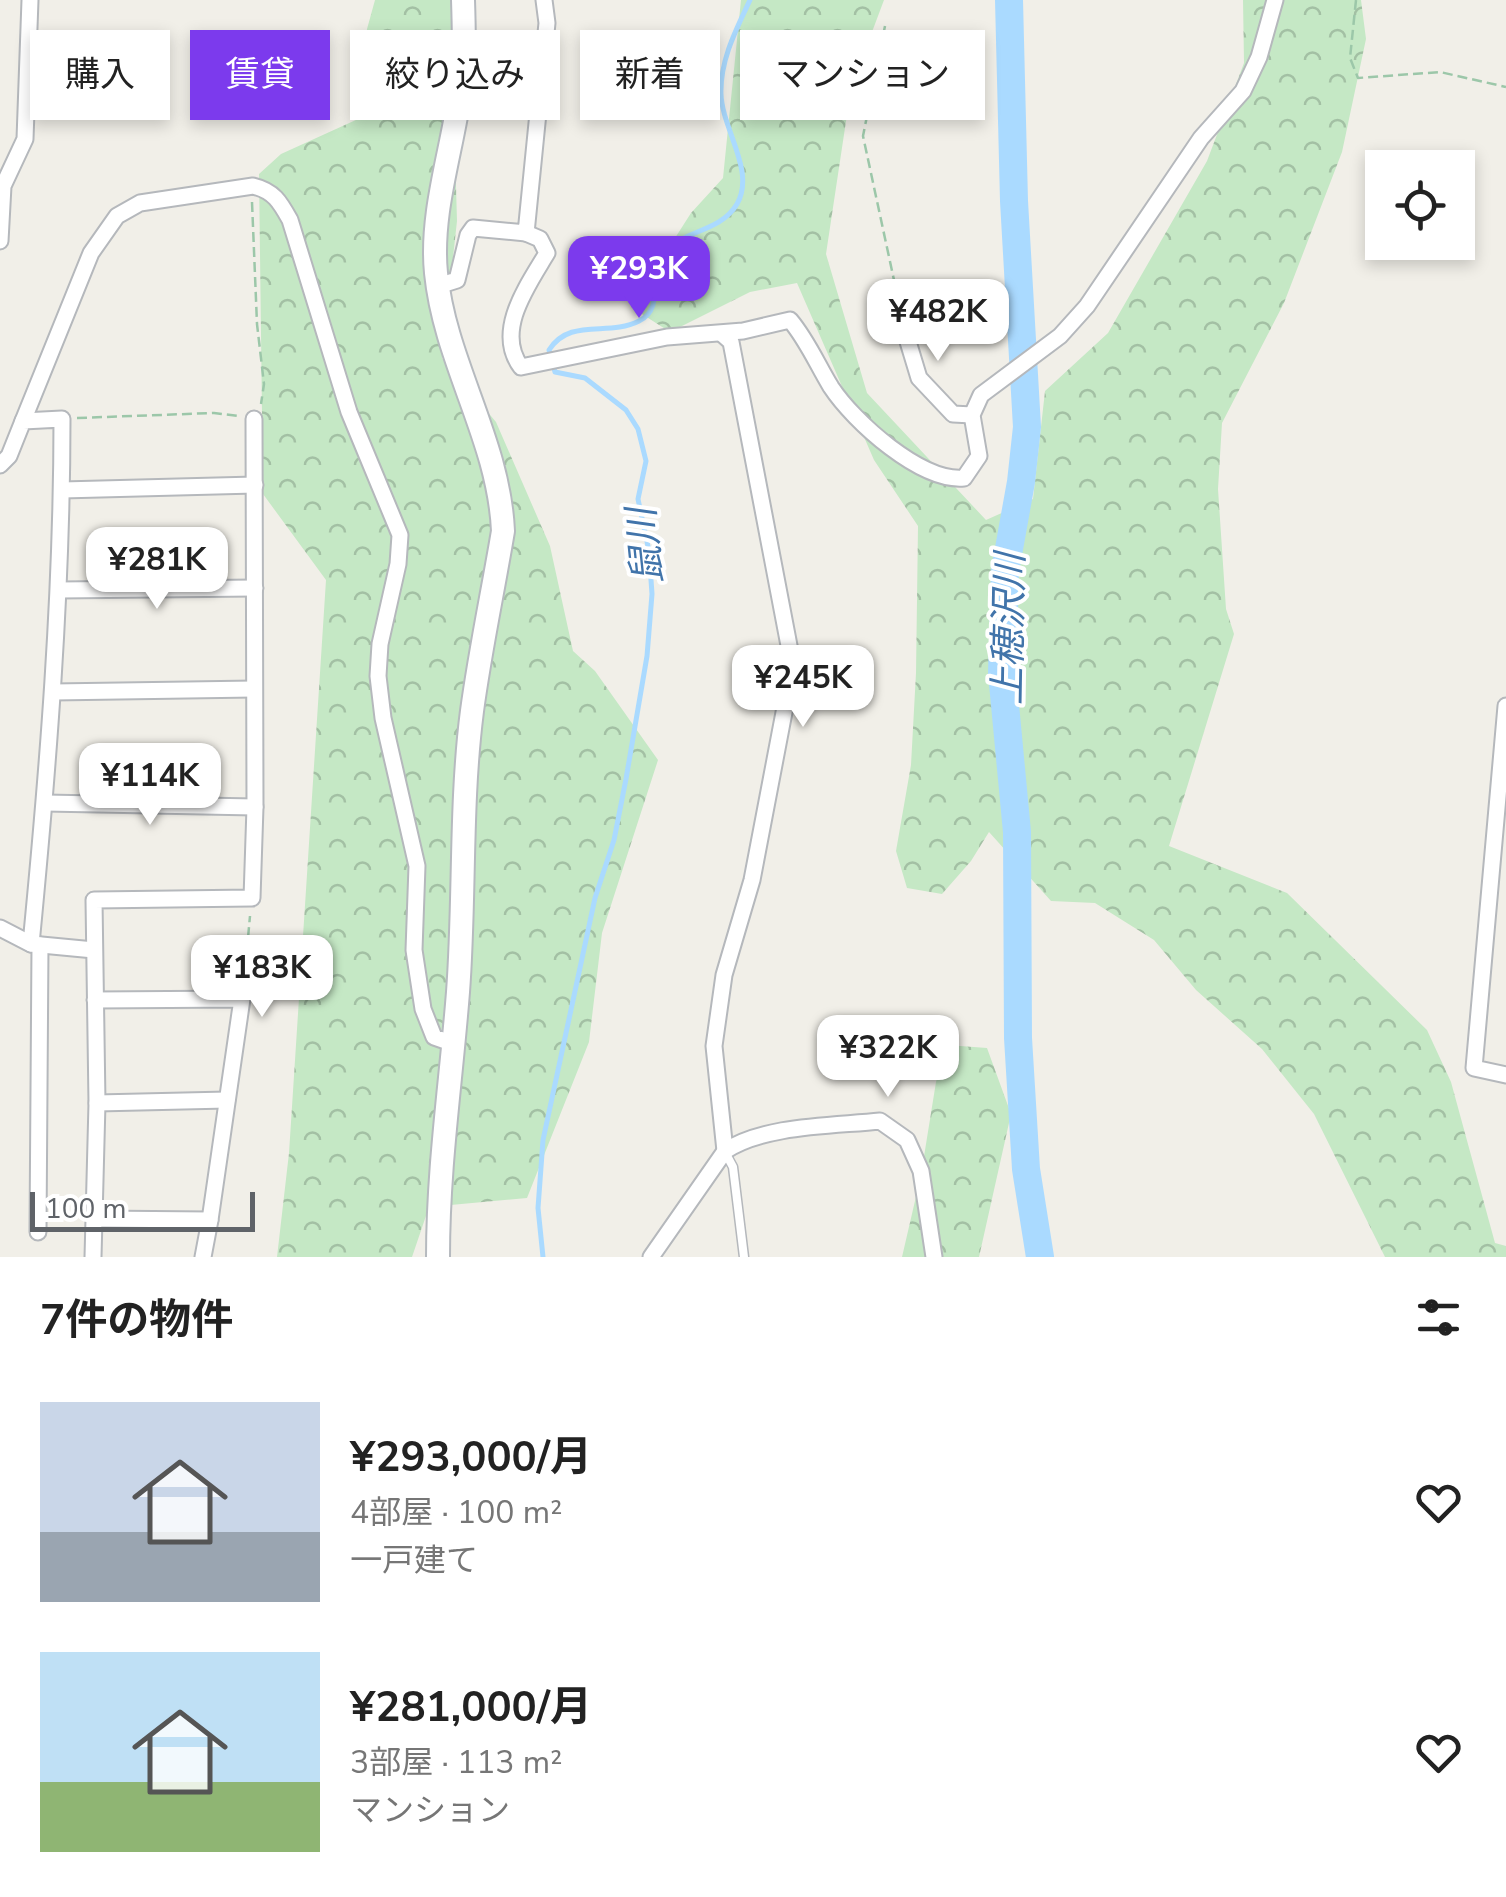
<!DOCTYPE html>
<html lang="ja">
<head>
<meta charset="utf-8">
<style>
	:root { --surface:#fff; --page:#f6f6f6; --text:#222; --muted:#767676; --accent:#7c3aed }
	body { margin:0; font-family:"Nunito Sans","Noto Sans JP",sans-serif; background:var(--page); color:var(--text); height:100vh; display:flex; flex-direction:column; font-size:38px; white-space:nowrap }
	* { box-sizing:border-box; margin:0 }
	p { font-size:32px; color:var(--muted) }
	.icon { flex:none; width:55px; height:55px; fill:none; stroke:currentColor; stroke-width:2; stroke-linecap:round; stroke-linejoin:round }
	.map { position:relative; height:1257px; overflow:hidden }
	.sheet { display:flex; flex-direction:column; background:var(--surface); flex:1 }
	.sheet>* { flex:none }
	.guide { position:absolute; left:30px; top:30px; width:1000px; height:90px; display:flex; gap:20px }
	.fabs { position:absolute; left:1365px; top:150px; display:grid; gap:20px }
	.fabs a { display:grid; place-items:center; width:110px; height:110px; border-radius:0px; background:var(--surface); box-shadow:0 5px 15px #0003; font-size:50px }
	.scale { position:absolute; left:30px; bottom:25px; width:225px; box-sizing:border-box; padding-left:10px; border:5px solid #5f6368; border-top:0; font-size:28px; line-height:35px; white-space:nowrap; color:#5f6368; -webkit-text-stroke:8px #fff; paint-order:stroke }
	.price { position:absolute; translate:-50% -85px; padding:0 22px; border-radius:20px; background:#fff; color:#222; font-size:32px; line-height:65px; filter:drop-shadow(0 2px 5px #0008) }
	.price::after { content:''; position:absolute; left:50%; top:60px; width:30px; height:22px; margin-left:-15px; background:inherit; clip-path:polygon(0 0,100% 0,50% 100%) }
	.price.selected { background:var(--accent); color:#fff }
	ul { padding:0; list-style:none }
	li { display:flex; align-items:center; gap:30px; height:250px; padding:0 40px }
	li span { display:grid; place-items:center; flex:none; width:280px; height:200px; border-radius:0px; color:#555 }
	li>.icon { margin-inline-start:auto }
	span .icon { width:120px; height:120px; fill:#fffc; stroke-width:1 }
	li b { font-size:42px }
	h2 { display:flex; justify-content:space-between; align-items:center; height:120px; padding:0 40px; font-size:42px }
	.chip { padding:0 35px; border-radius:0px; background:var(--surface); box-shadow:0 5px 15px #0003; font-size:35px; line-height:90px }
	.chip.selected { background:var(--accent); color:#fff }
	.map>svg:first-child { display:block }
	.forest { fill:url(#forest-crowns) }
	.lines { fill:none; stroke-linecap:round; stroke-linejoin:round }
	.stream { stroke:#aadaff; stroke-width:5 }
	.river { stroke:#aadaff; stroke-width:28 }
	.lane-casing { stroke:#b5b8bc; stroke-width:11 }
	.street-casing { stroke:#b5b8bc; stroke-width:19 }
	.secondary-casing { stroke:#b6babf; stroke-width:26 }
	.path { stroke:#9cc7a9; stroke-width:2.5; stroke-dasharray:10 5; stroke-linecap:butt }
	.lane { stroke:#fff; stroke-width:8 }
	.street { stroke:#fff; stroke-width:15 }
	.secondary { stroke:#fff; stroke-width:22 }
	.labels { text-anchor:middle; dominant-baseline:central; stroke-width:8; stroke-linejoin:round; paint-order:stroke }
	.water-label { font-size:38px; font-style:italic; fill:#4174aa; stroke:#fff }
</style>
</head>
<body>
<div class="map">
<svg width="1506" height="1257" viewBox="0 0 1506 1257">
	<defs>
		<pattern id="forest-crowns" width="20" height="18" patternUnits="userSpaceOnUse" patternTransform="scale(2.5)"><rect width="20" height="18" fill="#c5e8c5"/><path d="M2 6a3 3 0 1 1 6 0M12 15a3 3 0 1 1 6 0" fill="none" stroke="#a3c0a4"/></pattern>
	</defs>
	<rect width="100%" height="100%" fill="#f1efe8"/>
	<!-- forest -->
	<g class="forest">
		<path d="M375 0H453L451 12 457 221 442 358 496 422 550 546 573 651 595 671 658 760 602 933 589 1042 527 1198 429 1207 412 1257H277L289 1153 326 580 263 494 259 174 281 154 358 119 367 29Z"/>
		<path d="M741 0H884L851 88 826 254 867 393 986 520 1033 499 1045 391 1108 333 1207 161 1244 63 1243 0H1361L1366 39 1342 152 1284 303 1222 423 1218 489 1226 609 1234 634 1169 846 1287 893 1427 1030 1451 1082 1495 1243 1506 1246V1257H1385L1314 1114 1262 1049 1196 990 1154 940 1095 903 1051 901 989 832 971 861 942 894 907 888 896 851 911 765 916 673 918 526 874 460 797 283 750 292 670 332 631 307 691 213 723 178Z"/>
		<path d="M947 1045 987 1048 1011 1114 979 1257H902L921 1175 936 1082Z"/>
	</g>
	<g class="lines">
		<!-- stream -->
		<path class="stream" d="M543 1257 538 1208 543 1140 595 898 614 840 626 779 647 656 652 594 649 551 638 499 646 461 638 429 626 410 585 378 555 372 549 350C570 317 608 337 639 321 666 308 647 274 662 254 681 230 720 233 737 204 756 171 722 129 721 94 720 60 736 30 750 0"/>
		<!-- river -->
		<path class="river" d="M1009 0 1014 201 1027 427 1021 482 1005 571 1002 673 1017 832 1018 1038 1026 1169 1040 1257"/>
		<defs>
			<path id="lane" d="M726 1154 733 1167 744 1257"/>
			<g id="street">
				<path d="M526 233 540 239 547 253C528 285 494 331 521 367L667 337 743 331 790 320C807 340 817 364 831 387 854 422 921 482 964 478L979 456 972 415 981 395 1060 336 1087 306 1201 138 1243 91 1259 57 1275 0"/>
				<path d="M0 241 3 186 25 139 30 0"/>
				<path d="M438 286 457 280 468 235 473 228 526 233 547 23 544 0"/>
				<path d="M903 325 919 378 953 414 972 415"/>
				<path d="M722 334 731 342 791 656 790 681 752 880 724 975 714 1046 725 1151"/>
				<path d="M23 421 91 253 117 216 140 203 253 186C274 191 280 202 290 220L349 412 400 535 398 564 380 644 378 676 383 718 417 866 414 950 423 1009 434 1037 454 1044"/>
				<path d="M0 465 9 456 23 421 62 419C62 595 48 769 31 944"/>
				<path d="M62 490 255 485"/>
				<path d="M59 590 255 588"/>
				<path d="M53 692 254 689"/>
				<path d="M1506 706 1474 1068 1506 1075"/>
				<path d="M45 803 255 807"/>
				<path d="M0 928 31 944 94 950"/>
				<path d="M95 1000 242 999 210 1220"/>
				<path d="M97 1103 227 1100"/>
				<path d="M95 1219 210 1220 203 1257"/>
				<path d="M38 1232 40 945"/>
				<path d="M93 1257 97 1103 94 900 252 898 255 807 254 419"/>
				<path d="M651 1257 725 1151C764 1125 833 1126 880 1121L907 1140 921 1171 934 1257"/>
			</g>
			<path id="secondary" d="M438 1257C438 1166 451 1082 458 992 465 899 460 804 472 711 480 651 493 591 503 531 499 440 445 363 436 273 430 213 452 151 460 92 465 61 464 30 463 0"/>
		</defs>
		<!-- lane casing -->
		<use href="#lane" class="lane-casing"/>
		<!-- street casing -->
		<use href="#street" class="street-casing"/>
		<!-- secondary casing -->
		<use href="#secondary" class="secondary-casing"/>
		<!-- path -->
		<g class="path">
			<path d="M1356 0 1350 58 1358 78 1440 72 1506 87"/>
			<path d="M885 26 863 136 900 308"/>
			<path d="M252 202 257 324 264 384 261 404"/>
			<path d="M77 418 214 413 239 416"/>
			<path d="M244 982 250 916"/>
		</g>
		<!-- lane -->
		<use href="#lane" class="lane"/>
		<!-- street -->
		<use href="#street" class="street"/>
		<!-- secondary -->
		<use href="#secondary" class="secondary"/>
	</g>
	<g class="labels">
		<!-- water labels -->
		<g class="water-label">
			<text transform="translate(645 546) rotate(-96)">鼠川</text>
			<text transform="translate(1009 629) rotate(-89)">上穂沢川</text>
		</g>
	</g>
</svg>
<div class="fabs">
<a><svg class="icon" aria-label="locate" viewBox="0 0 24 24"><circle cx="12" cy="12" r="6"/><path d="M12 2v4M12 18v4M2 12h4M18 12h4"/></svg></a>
</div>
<div class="scale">100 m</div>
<b class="price selected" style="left:639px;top:321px">¥293K</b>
<b class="price" style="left:938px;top:364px">¥482K</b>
<b class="price" style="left:157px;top:612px">¥281K</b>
<b class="price" style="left:803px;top:730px">¥245K</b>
<b class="price" style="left:150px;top:828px">¥114K</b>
<b class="price" style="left:262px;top:1020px">¥183K</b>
<b class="price" style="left:888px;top:1100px">¥322K</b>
<div class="guide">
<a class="chip">購入</a>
<a class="chip selected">賃貸</a>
<a class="chip">絞り込み</a>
<a class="chip">新着</a>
<a class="chip">マンション</a>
</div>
</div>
<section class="sheet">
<h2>7件の物件<svg class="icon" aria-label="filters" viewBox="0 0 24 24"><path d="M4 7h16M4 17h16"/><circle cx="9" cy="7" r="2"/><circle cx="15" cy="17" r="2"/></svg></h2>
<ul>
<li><span style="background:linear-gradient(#c9d6e8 65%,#9aa5b1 0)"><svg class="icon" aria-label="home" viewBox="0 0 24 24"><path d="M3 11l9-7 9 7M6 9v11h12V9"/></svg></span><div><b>¥293,000/月</b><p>4部屋 · 100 m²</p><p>一戸建て</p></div><svg class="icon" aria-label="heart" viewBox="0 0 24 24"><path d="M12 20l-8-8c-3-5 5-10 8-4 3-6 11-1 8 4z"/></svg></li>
<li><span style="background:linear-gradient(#bfe0f5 65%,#8fb573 0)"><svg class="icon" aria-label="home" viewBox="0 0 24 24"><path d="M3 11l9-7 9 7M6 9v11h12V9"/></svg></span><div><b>¥281,000/月</b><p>3部屋 · 113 m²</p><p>マンション</p></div><svg class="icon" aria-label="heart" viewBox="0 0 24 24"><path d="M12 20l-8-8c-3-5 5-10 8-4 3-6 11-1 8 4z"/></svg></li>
</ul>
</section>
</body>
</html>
